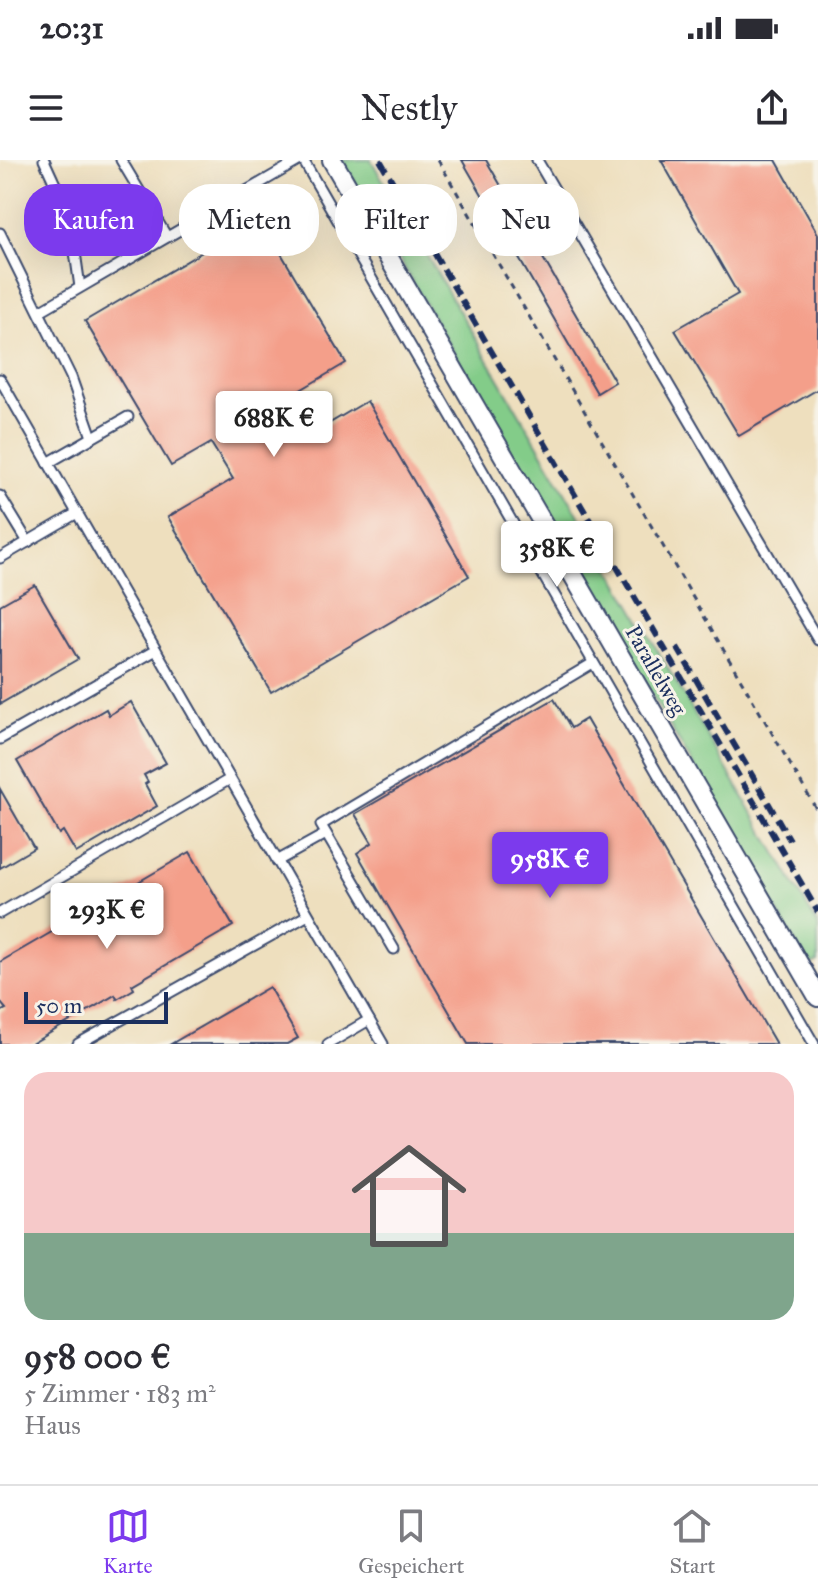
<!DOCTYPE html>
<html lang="de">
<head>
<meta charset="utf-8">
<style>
	:root { --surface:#fff; --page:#f7f7f7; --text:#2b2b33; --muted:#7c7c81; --line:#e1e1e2; --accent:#7c3aed }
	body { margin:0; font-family:"IM FELL Great Primer",serif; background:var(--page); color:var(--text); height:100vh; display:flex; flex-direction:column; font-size:30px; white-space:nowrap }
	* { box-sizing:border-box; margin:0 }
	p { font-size:26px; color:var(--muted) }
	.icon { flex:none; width:44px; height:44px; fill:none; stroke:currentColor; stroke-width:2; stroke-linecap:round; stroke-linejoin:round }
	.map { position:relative; height:884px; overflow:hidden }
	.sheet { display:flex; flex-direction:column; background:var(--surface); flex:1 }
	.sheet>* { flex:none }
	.banner { position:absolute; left:24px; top:24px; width:770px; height:72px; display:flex; gap:16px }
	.scale { position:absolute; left:24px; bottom:20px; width:144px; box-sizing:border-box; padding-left:8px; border:4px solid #1b2f5e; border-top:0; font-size:22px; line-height:28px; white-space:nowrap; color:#1b2f5e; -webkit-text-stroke:6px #f7f3e8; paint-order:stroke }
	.price { position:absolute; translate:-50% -68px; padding:0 18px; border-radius:8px; background:#fff; color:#222; font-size:26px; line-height:52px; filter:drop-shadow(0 2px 4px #0008) }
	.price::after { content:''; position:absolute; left:50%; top:48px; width:24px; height:18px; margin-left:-12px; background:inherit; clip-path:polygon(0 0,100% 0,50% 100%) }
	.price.selected { background:var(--accent); color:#fff }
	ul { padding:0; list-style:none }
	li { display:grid; align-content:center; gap:16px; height:424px; padding:0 24px }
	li+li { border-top:2px solid var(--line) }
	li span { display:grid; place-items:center; height:248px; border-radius:24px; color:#555 }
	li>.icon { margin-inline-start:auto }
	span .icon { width:144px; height:144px; fill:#fffc; stroke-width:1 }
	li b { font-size:34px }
	.pill { padding:0 28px; border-radius:32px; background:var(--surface); box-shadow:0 8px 32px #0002; font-size:28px; line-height:72px }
	.pill.selected { background:var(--accent); color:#fff }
	.status { display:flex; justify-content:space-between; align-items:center; height:56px; padding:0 40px; background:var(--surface); direction:ltr }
	.status svg { height:22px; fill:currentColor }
	header { display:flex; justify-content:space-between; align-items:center; height:104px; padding:0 24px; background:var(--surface); font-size:36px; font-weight:600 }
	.tab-bar { display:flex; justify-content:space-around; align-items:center; height:112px; border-top:2px solid var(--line); background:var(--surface); font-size:22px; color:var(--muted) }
	.tab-bar a { display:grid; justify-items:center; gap:4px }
	.tab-bar .selected { color:var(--accent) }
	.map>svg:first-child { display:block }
	.green { fill:#83cc89; stroke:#4f7e74; stroke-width:2 }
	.building { fill:#f49f8a }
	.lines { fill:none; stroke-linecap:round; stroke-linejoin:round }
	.service-casing { stroke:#3b496c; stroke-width:13 }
	.minor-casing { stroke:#3b496c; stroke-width:22 }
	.path { stroke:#3b496c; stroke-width:3; stroke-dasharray:6 6; stroke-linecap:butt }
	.service { stroke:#fff; stroke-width:9 }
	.minor { stroke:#fff; stroke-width:18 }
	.rail { stroke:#1b2f5e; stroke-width:6; stroke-dasharray:12 6; stroke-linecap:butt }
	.labels { text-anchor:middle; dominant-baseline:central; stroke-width:6; stroke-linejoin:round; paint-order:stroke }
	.street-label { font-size:22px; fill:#1b2f5e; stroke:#f7f3e8 }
</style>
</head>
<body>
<div class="status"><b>20:31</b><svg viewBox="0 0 49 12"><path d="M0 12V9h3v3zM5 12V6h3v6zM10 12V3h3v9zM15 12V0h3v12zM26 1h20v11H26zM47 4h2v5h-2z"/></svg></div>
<header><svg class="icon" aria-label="menu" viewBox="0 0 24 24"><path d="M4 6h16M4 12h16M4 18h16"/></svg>Nestly<svg class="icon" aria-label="share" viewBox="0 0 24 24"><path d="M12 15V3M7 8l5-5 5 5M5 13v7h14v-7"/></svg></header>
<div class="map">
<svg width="818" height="884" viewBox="0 0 818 884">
	<rect width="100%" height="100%" fill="#f7f3e8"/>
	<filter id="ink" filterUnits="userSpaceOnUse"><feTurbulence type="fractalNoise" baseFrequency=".0125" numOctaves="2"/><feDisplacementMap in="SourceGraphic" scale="16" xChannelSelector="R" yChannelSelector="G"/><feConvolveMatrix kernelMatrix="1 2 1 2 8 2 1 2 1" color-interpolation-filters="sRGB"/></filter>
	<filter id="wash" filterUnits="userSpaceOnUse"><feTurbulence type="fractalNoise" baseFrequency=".006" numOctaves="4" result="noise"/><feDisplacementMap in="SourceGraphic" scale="32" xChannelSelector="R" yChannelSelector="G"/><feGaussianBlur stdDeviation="1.8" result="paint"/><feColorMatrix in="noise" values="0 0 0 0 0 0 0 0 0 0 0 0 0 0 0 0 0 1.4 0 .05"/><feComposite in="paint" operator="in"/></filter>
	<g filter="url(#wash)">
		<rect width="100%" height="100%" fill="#eedfbe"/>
		<!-- green -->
		<path class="green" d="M342 0H371L818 765V802L809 806Z"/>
		<g id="blocks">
			<!-- building -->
			<g class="building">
				<path d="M462 0H486L615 222 597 233Z"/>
				<path d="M661 0H776L818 74V229L739 276 675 170 738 134Z"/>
				<path d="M260 58 346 203 297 232 318 270 367 241 469 416 271 532 168 357 233 319 211 283 171 306 85 161Z"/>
				<path d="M35 425 78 499 0 544V445Z"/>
				<path d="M554 539 571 568 586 559 776 884H468L357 693 372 683 355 654Z"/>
				<path d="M131 542 166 603 144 615 148 622 145 624 157 646 76 693 63 671 59 674 17 601 106 549 109 555Z"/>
				<path d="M0 629 34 688 0 708Z"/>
				<path d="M190 692 233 766 132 825 134 829 124 835 117 839 115 835 31 884H0V852L6 849 0 842V802Z"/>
				<path d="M269 827 298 878 287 884H171Z"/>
			</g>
		</g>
	</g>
	<g filter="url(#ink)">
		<use href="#blocks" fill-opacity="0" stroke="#3b496c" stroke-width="2"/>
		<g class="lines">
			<defs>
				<g id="service">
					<path d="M44 0 70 57 80 127"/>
					<path d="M121 0 167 77"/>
					<path d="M303 0 814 884"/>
					<path d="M537 0 818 480"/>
					<path d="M0 73 71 217 92 277"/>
					<path d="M40 151 300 0"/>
					<path d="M0 219 383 884"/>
					<path d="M48 303 128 257"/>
					<path d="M0 336 28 382"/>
					<path d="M0 398 77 353"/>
					<path d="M0 579 156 490"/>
					<path d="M277 701 326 674"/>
					<path d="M0 753 230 619"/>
					<path d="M394 789 321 665 593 503"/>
					<path d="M78 884 308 755"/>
					<path d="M328 884 369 860"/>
				</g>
				<path id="minor" d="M332 0 818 837"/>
			</defs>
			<!-- service casing -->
			<use href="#service" class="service-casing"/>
			<!-- minor casing -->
			<use href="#minor" class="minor-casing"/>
			<!-- path -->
			<path class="path" d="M438 0 818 652"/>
			<!-- service -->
			<use href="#service" class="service"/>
			<!-- minor -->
			<use href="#minor" class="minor"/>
			<!-- rail -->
			<g class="rail">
				<path d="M380 0 818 752"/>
				<path d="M677 487 790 680"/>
			</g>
		</g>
	</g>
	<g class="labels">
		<!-- street labels -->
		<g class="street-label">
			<text transform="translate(656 510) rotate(60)">Parallelweg</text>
		</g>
	</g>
</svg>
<div class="scale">50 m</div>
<b class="price" style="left:274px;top:299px">688K €</b>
<b class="price" style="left:557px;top:429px">358K €</b>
<b class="price selected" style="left:550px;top:740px">958K €</b>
<b class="price" style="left:107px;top:791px">293K €</b>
<div class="banner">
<a class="pill selected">Kaufen</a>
<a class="pill">Mieten</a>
<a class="pill">Filter</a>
<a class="pill">Neu</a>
</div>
</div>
<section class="sheet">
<ul>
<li><span style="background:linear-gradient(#f6c9c9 65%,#7fa58c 0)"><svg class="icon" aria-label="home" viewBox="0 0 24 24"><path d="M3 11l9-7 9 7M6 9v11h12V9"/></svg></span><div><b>958 000 €</b><p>5 Zimmer · 183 m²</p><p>Haus</p></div></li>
</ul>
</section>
<nav class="tab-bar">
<a class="selected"><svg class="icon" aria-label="map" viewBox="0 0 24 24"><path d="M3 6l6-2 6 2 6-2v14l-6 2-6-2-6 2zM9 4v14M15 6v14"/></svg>Karte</a>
<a><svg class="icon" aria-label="saved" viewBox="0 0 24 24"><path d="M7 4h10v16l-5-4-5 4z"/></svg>Gespeichert</a>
<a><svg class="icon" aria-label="home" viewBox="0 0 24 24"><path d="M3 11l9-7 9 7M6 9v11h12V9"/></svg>Start</a>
</nav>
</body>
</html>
